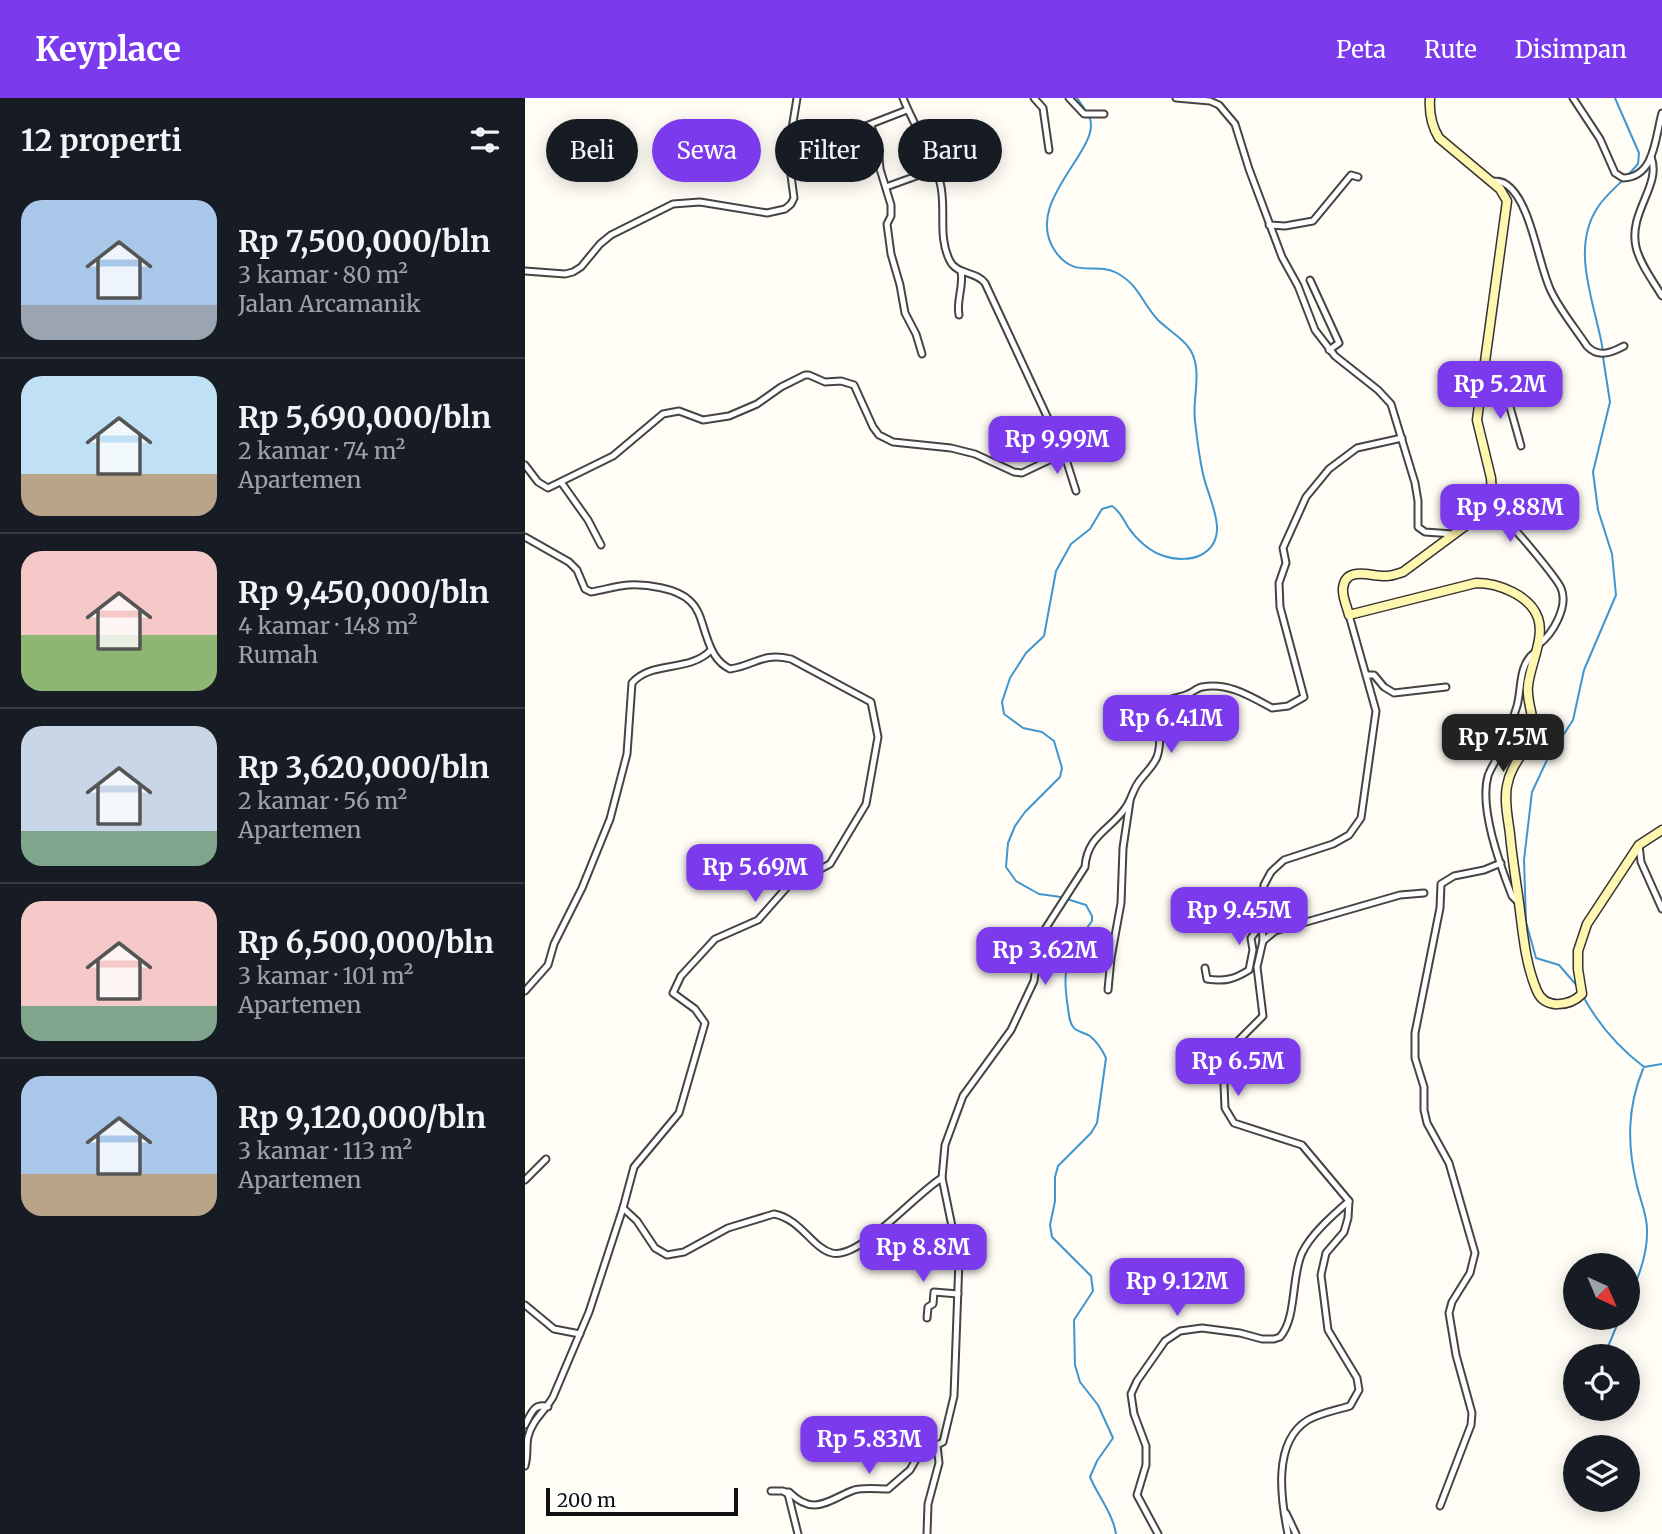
<!DOCTYPE html>
<html lang="id">
<head>
<meta charset="utf-8">
<style>
	:root { --surface:#171b24; --page:#242831; --text:#f1f3f6; --muted:#9ea1a6; --line:#363941; --accent:#7c3aed }
	body { margin:0; font-family:Merriweather,serif; background:var(--page); color:var(--text); height:100vh; display:flex; flex-direction:column; font-size:26px; white-space:nowrap }
	* { box-sizing:border-box; margin:0 }
	p { font-size:23px; color:var(--muted) }
	.icon { flex:none; width:38px; height:38px; fill:none; stroke:currentColor; stroke-width:2; stroke-linecap:round; stroke-linejoin:round }
	.map { position:relative; flex:1; overflow:hidden }
	.panel { display:flex; flex-direction:column; background:var(--surface); width:525px }
	.panel>* { flex:none }
	.banner { position:absolute; left:21px; top:21px; width:665px; height:63px; display:flex; gap:14px }
	.needle { width:46px; rotate:136deg }
	.controls { position:absolute; left:1038px; top:1155px; display:grid; gap:14px }
	.controls a { display:grid; place-items:center; width:77px; height:77px; border-radius:50%; background:var(--surface); box-shadow:0 4px 18px #0003; font-size:35px }
	.scale { position:absolute; left:21px; bottom:18px; width:192px; box-sizing:border-box; padding-left:7px; border:4px solid #111; border-top:0; font-size:19px; line-height:24px; white-space:nowrap; color:#111; -webkit-text-stroke:5px #fff; paint-order:stroke }
	.price { position:absolute; translate:-50% -60px; padding:0 16px; border-radius:14px; background:var(--accent); color:#fff; font-size:23px; line-height:46px; filter:drop-shadow(0 2px 4px #0008) }
	.price::after { content:''; position:absolute; left:50%; top:42px; width:21px; height:16px; margin-left:-10px; background:inherit; clip-path:polygon(0 0,100% 0,50% 100%) }
	.price.on { background:#222; color:#fff }
	ul { padding:0; list-style:none }
	li { display:flex; align-items:center; gap:21px; height:175px; padding:0 21px }
	li+li { border-top:2px solid var(--line) }
	li span { display:grid; place-items:center; flex:none; width:196px; height:140px; border-radius:21px; color:#555 }
	li>.icon { margin-inline-start:auto }
	span .icon { width:84px; height:84px; fill:#fffc; stroke-width:1 }
	li b { font-size:30px }
	h2 { display:flex; justify-content:space-between; align-items:center; height:84px; padding:0 21px; font-size:30px }
	.tag { padding:0 24px; border-radius:32px; background:var(--surface); box-shadow:0 4px 18px #0003; font-size:24px; line-height:63px }
	.tag.on { background:var(--accent); color:#fff }
	header { display:flex; align-items:center; gap:42px; box-sizing:border-box; height:98px; padding:0 35px; background:var(--accent); color:#fff }
	header strong { font-size:33px }
	nav { display:flex; gap:38px; margin-inline-start:auto; font-size:24px }
	main { display:flex; flex:1; min-height:0 }
	.map>svg:first-child { display:block }
	.lines { fill:none; stroke-linecap:round; stroke-linejoin:round }
	.stream { stroke:#3f96cf; stroke-width:2 }
	.street-casing { stroke:#444; stroke-width:9 }
	.secondary-casing { stroke:#333; stroke-width:11 }
	.street { stroke:#fff; stroke-width:5 }
	.secondary { stroke:#fff6b0; stroke-width:8 }
</style>
</head>
<body>
<header>
<strong>Keyplace</strong>
<nav><a>Peta</a><a>Rute</a><a>Disimpan</a></nav>
</header>
<main>
<section class="panel">
<h2>12 properti<svg class="icon" aria-label="filters" viewBox="0 0 24 24"><path d="M4 7h16M4 17h16"/><circle cx="9" cy="7" r="2"/><circle cx="15" cy="17" r="2"/></svg></h2>
<ul>
<li><span style="background:linear-gradient(#a9c7e8 75%,#9aa5b1 0)"><svg class="icon" aria-label="home" viewBox="0 0 24 24"><path d="M3 11l9-7 9 7M6 9v11h12V9"/></svg></span><div><b>Rp 7,500,000/bln</b><p>3 kamar · 80 m²</p><p>Jalan Arcamanik</p></div></li>
<li><span style="background:linear-gradient(#bfe0f5 70%,#b9a48a 0)"><svg class="icon" aria-label="home" viewBox="0 0 24 24"><path d="M3 11l9-7 9 7M6 9v11h12V9"/></svg></span><div><b>Rp 5,690,000/bln</b><p>2 kamar · 74 m²</p><p>Apartemen</p></div></li>
<li><span style="background:linear-gradient(#f6c9c9 60%,#8fb573 0)"><svg class="icon" aria-label="home" viewBox="0 0 24 24"><path d="M3 11l9-7 9 7M6 9v11h12V9"/></svg></span><div><b>Rp 9,450,000/bln</b><p>4 kamar · 148 m²</p><p>Rumah</p></div></li>
<li><span style="background:linear-gradient(#c9d6e8 75%,#7fa58c 0)"><svg class="icon" aria-label="home" viewBox="0 0 24 24"><path d="M3 11l9-7 9 7M6 9v11h12V9"/></svg></span><div><b>Rp 3,620,000/bln</b><p>2 kamar · 56 m²</p><p>Apartemen</p></div></li>
<li><span style="background:linear-gradient(#f6c9c9 75%,#7fa58c 0)"><svg class="icon" aria-label="home" viewBox="0 0 24 24"><path d="M3 11l9-7 9 7M6 9v11h12V9"/></svg></span><div><b>Rp 6,500,000/bln</b><p>3 kamar · 101 m²</p><p>Apartemen</p></div></li>
<li><span style="background:linear-gradient(#a9c7e8 70%,#b9a48a 0)"><svg class="icon" aria-label="home" viewBox="0 0 24 24"><path d="M3 11l9-7 9 7M6 9v11h12V9"/></svg></span><div><b>Rp 9,120,000/bln</b><p>3 kamar · 113 m²</p><p>Apartemen</p></div></li>
</ul>
</section>
<div class="map">
<svg width="1137" height="1436" viewBox="0 0 1137 1436">
	<rect width="100%" height="100%" fill="#fffdf5"/>
	<g class="lines">
		<!-- stream -->
		<g class="stream">
			<path d="M552 0 561 13"/>
			<path d="M1090 0 1114 55 1113 66 1103 77"/>
			<path d="M1078 253C1071 207 1044 152 1073 109 1080 98 1090 90 1099 81"/>
			<path d="M536 799 514 796 491 783 481 769 483 745 490 728 500 714 535 679 537 670 529 643 517 634 498 630 479 616 477 604 485 580 501 555 519 538 531 473 546 446 565 431 577 411 587 408C595 413 598 421 603 429 611 441 625 454 639 458 650 462 666 462 676 457 708 440 683 401 678 376 674 358 672 341 670 323 667 301 677 276 667 255 661 242 643 232 633 222 616 204 615 188 592 175 570 163 550 182 530 153 496 103 580 50 564 18"/>
			<path d="M542 801 561 807 567 818V823C542 857 536 868 543 910 544 917 544 926 550 931 554 934 560 935 565 938 572 944 577 951 581 960L572 1025 566 1035 533 1068 530 1079V1103L525 1127 527 1139 566 1178 568 1193 549 1222 550 1267 555 1284 573 1307 588 1340 572 1363 565 1379C573 1398 588 1416 591 1436"/>
			<path d="M1053 889 1034 867 1011 860 1001 824 999 762 1007 694 1022 662 1048 622 1059 572 1091 497 1087 456 1073 412 1068 374 1085 304 1078 259"/>
			<path d="M1059 900C1074 927 1094 950 1119 969L1137 966"/>
			<path d="M1102 1204C1113 1182 1123 1155 1122 1131 1122 1117 1115 1101 1112 1088 1102 1047 1102 1010 1118 971"/>
			<path d="M1079 1258 1095 1220"/>
			<path d="M1056 1317 1059 1311"/>
		</g>
		<defs>
			<g id="street">
				<path d="M509 0 518 10 524 52"/>
				<path d="M544 0 559 16H579"/>
				<path d="M651 0 685 3 694 7 710 26 724 71 757 159 773 188 790 232 810 258 853 292 866 306 890 385 893 403V429L900 434 928 436"/>
				<path d="M1048 0 1075 41 1090 75 1098 80C1130 79 1130 40 1137 15"/>
				<path d="M346 28 353 47 355 71 366 107V118L362 126 366 156 375 187 380 215 391 236 397 256"/>
				<path d="M328 33 382 12"/>
				<path d="M1126 59C1137 87 1103 114 1111 149 1115 166 1128 183 1137 198"/>
				<path d="M967 83C972 83 977 83 982 87 1006 104 1013 166 1026 193 1035 212 1050 230 1062 248 1073 260 1086 255 1099 248"/>
				<path d="M361 89 411 71"/>
				<path d="M744 127 760 128 788 123 826 77 833 79"/>
				<path d="M0 173 40 176 48 174 56 169 75 146 86 137 148 106 175 104 242 115 260 111 266 106 269 100 263 55 272 0"/>
				<path d="M785 182 814 245 804 252"/>
				<path d="M434 217C431 202 439 189 436 173"/>
				<path d="M955 295 970 292 979 295 985 309 996 348"/>
				<path d="M539 355 551 393"/>
				<path d="M0 367 13 384 23 390 88 358 138 316 154 313 178 322 204 318 232 306 256 289 280 277H284L300 284 316 283 329 287 348 329 354 337 368 344 426 350 450 356 489 374 497 375 539 355 460 185C451 173 432 177 425 163 412 138 422 110 415 84 406 52 390 30 378 0"/>
				<path d="M36 384 63 422 76 447"/>
				<path d="M955 417C964 419 973 420 981 424 990 429 1032 481 1036 490 1044 509 1027 537 1013 547"/>
				<path d="M0 439 44 464 52 472 60 491 66 494C78 492 91 488 103 487 121 486 152 490 165 503 175 512 177 526 181 537 186 552 191 564 205 571 231 567 237 554 266 561L346 604 353 639 341 706 305 766 263 788 233 822 190 841 156 878 148 895 170 911 180 925 154 1015 109 1069 98 1110 64 1214 28 1299C20 1313 7 1322 3 1339 1 1348 3 1358 0 1368"/>
				<path d="M842 577H849L859 589 869 595 921 589"/>
				<path d="M1114 747 1116 764 1137 811"/>
				<path d="M994 805 987 798C975 767 954 710 963 678 966 669 972 662 975 654 982 639 987 624 992 608 997 590 993 567 1010 554"/>
				<path d="M738 843 750 833 875 797 899 795"/>
				<path d="M680 870 682 881C699 884 710 881 724 872L728 852 726 840 737 825"/>
				<path d="M583 892 586 860 596 805 598 750 605 703"/>
				<path d="M0 893 23 867 29 846 57 790 85 721 102 656 107 585C127 562 164 575 186 552"/>
				<path d="M0 1082 21 1061"/>
				<path d="M98 1110 112 1123 130 1150 142 1157 159 1154 203 1130 249 1116C276 1121 287 1150 307 1155 335 1162 392 1094 417 1080"/>
				<path d="M0 1207 29 1231 55 1236"/>
				<path d="M402 1220 403 1209 408 1206 409 1194 433 1196"/>
				<path d="M0 1327C6 1316 9 1304 23 1309"/>
				<path d="M246 1393H258L263 1396 273 1436"/>
				<path d="M260 1394H264C289 1419 303 1402 329 1392 339 1389 353 1391 363 1391L385 1372 400 1346 405 1344 412 1347"/>
				<path d="M915 1408 946 1327 947 1315 931 1257 924 1215 927 1204 945 1175 950 1155 924 1065 902 1025 899 1012V989L890 960V935L915 810 916 786 929 778 959 772 976 765"/>
				<path d="M761 1415 771 1436"/>
				<path d="M402 1436 403 1406 414 1365 412 1347 418 1344 429 1298 434 1162 417 1080 420 1047 438 998 486 932 509 883 515 839 560 769C562 737 587 731 601 709 606 702 608 692 613 685 619 676 628 669 632 659 638 643 632 627 637 611 642 598 652 601 663 596 668 594 672 590 677 589 703 584 725 598 747 610L763 608 779 599 755 509 754 485 761 465 758 450 781 399 804 371 832 350 877 340"/>
				<path d="M633 1436 612 1397 621 1367V1348L609 1316 606 1296 612 1283 640 1243 655 1233 677 1230 715 1235 737 1241H749L755 1239C772 1220 766 1179 777 1155 786 1136 808 1117 824 1103"/>
				<path d="M763 1436C756 1402 747 1344 783 1322 795 1315 812 1312 825 1308L834 1292 832 1280 803 1232 796 1177 801 1155 819 1134 823 1120 824 1103 777 1047 709 1025 700 1010 699 987 707 949 738 918 732 869 738 843 736 807 739 787 746 774 759 762 808 746 824 737 836 720 851 613 824 517"/>
			</g>
			<path id="secondary" d="M905 0C904 15 906 27 914 40L975 91 982 103 952 322 966 380 967 396 955 417 878 474C872 476 867 478 861 478 847 479 821 467 818 490 817 499 822 508 824 517L951 485C973 485 1005 497 1013 520 1020 540 1005 567 1003 588 1001 604 1011 621 1007 636 1003 653 986 664 982 688 979 703 983 720 985 736 987 759 991 782 994 805 998 835 1000 865 1012 893 1020 912 1045 908 1057 896L1053 871V853L1062 826 1114 747 1137 732"/>
		</defs>
		<!-- street casing -->
		<use href="#street" class="street-casing"/>
		<!-- secondary casing -->
		<use href="#secondary" class="secondary-casing"/>
		<!-- street -->
		<use href="#street" class="street"/>
		<!-- secondary -->
		<use href="#secondary" class="secondary"/>
	</g>
</svg>
<div class="controls">
<a><svg class="needle" viewBox="-14 -14 28 28"><path d="M0-13l5 13h-10z" fill="#e53935"/><path d="M0 13l5-13h-10z" fill="#9ea1a6"/></svg></a>
<a><svg class="icon" aria-label="locate" viewBox="0 0 24 24"><circle cx="12" cy="12" r="6"/><path d="M12 2v4M12 18v4M2 12h4M18 12h4"/></svg></a>
<a><svg class="icon" aria-label="layers" viewBox="0 0 24 24"><path d="M12 4l9 5-9 5-9-5zM3 14l9 5 9-5"/></svg></a>
</div>
<div class="scale">200 m</div>
<b class="price" style="left:975px;top:323px">Rp 5.2M</b>
<b class="price" style="left:532px;top:378px">Rp 9.99M</b>
<b class="price" style="left:985px;top:446px">Rp 9.88M</b>
<b class="price" style="left:646px;top:657px">Rp 6.41M</b>
<b class="price on" style="left:978px;top:676px">Rp 7.5M</b>
<b class="price" style="left:230px;top:806px">Rp 5.69M</b>
<b class="price" style="left:714px;top:849px">Rp 9.45M</b>
<b class="price" style="left:520px;top:889px">Rp 3.62M</b>
<b class="price" style="left:713px;top:1000px">Rp 6.5M</b>
<b class="price" style="left:398px;top:1186px">Rp 8.8M</b>
<b class="price" style="left:652px;top:1220px">Rp 9.12M</b>
<b class="price" style="left:344px;top:1378px">Rp 5.83M</b>
<div class="banner">
<a class="tag">Beli</a>
<a class="tag on">Sewa</a>
<a class="tag">Filter</a>
<a class="tag">Baru</a>
</div>
</div>
</main>
</body>
</html>
